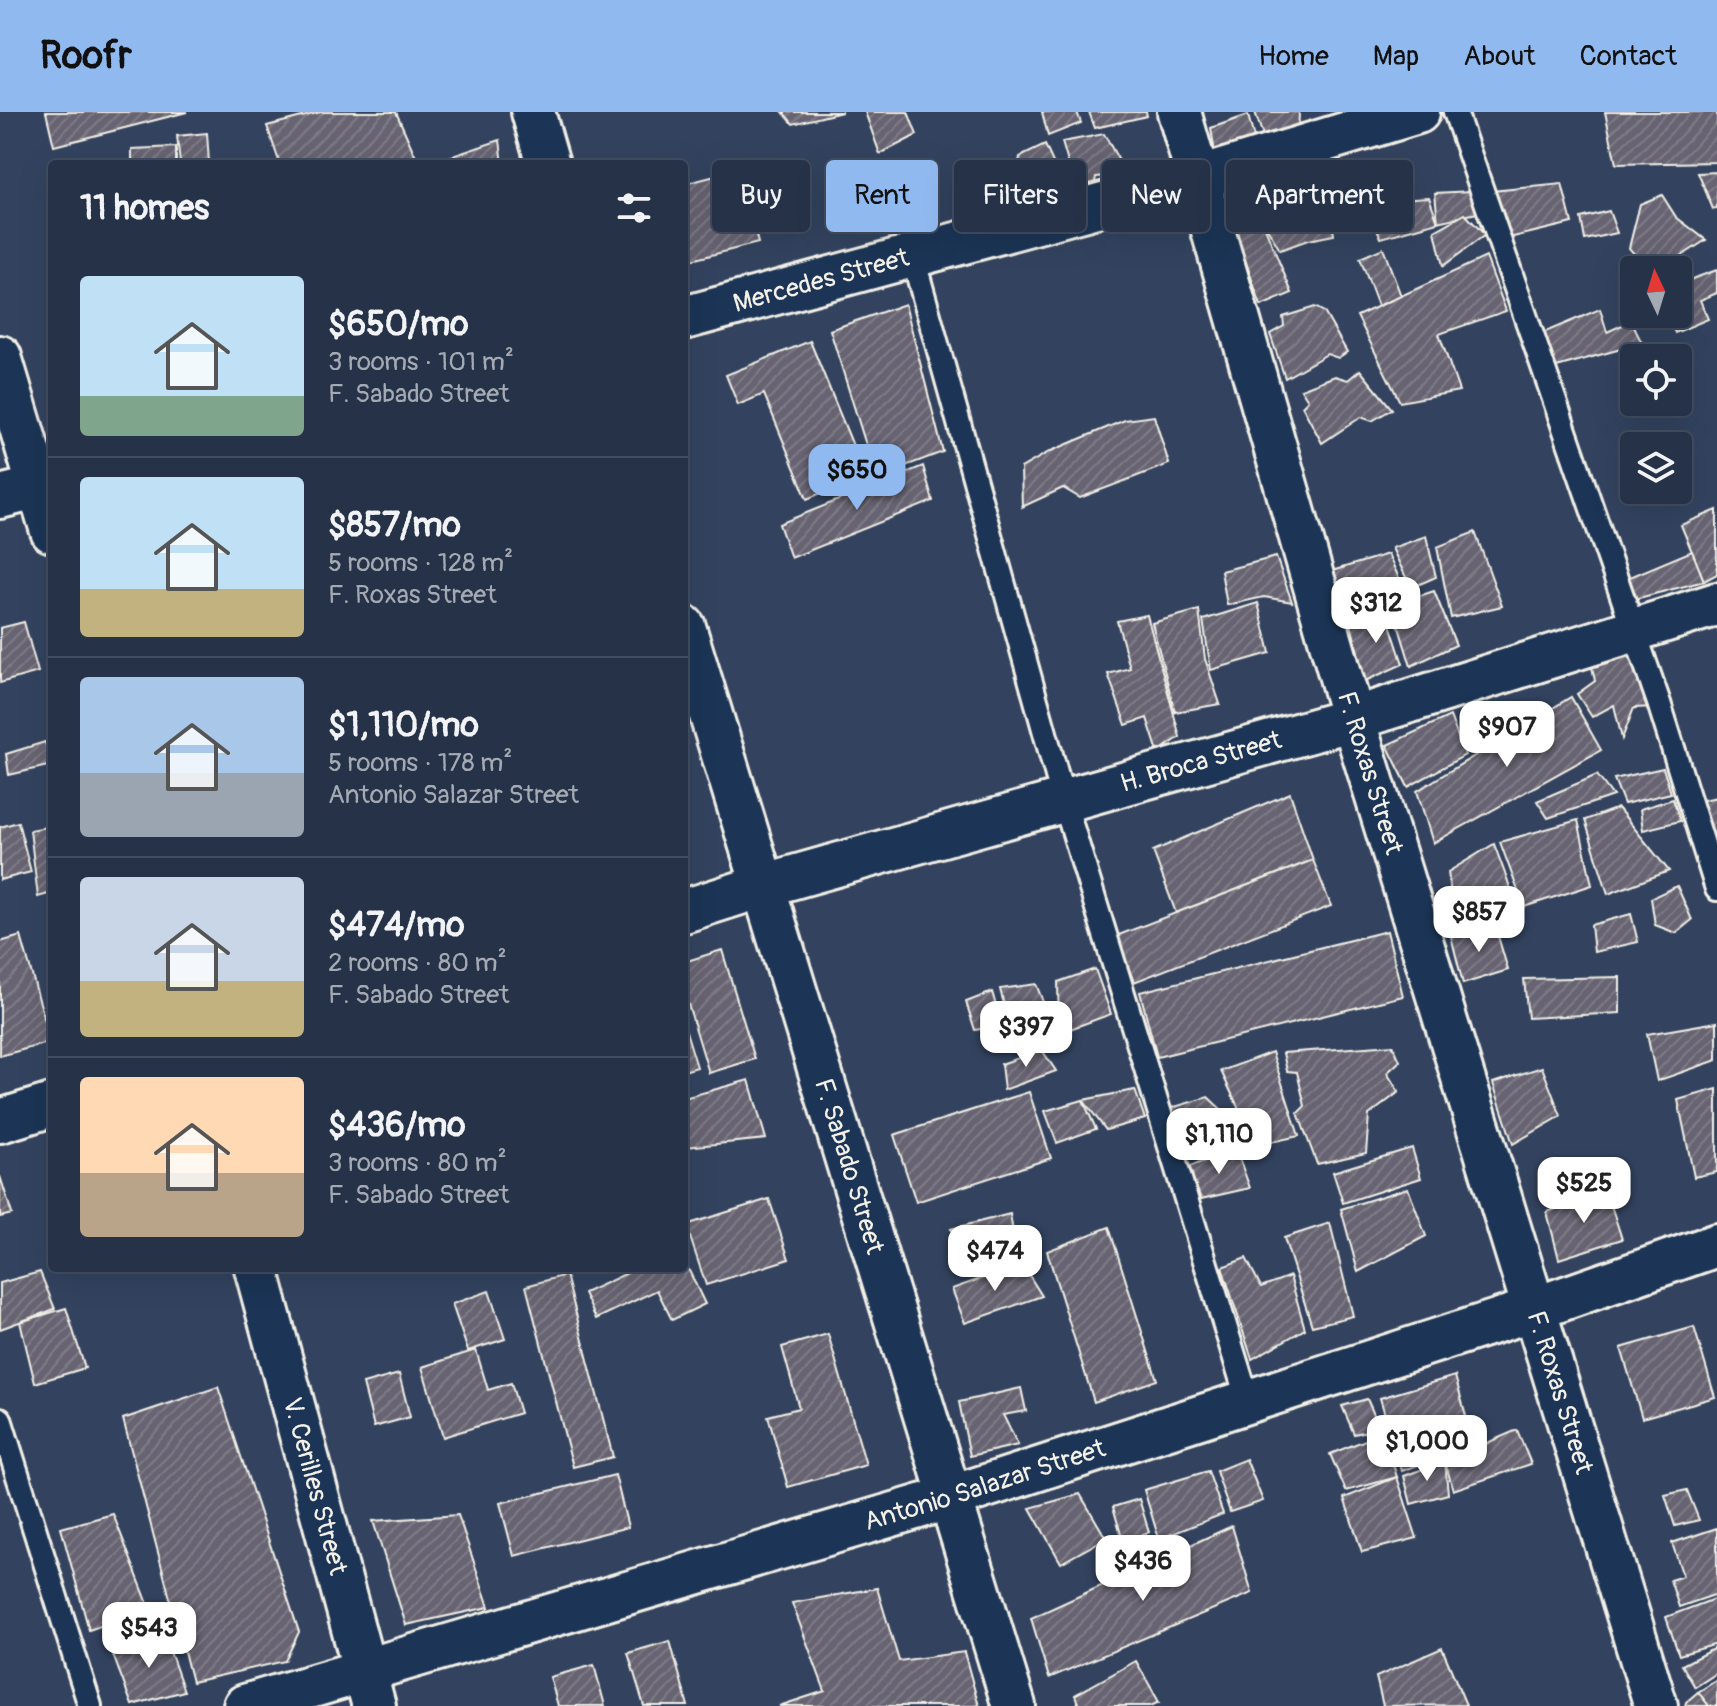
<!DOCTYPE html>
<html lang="en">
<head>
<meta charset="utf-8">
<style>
	:root { --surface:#263247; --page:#2e3a4e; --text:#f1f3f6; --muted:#a4aab4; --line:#424d60; --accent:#90b9f0 }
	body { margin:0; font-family:Pangolin,sans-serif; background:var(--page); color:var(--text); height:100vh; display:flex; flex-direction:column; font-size:30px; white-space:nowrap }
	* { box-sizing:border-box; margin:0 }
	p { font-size:26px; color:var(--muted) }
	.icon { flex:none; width:44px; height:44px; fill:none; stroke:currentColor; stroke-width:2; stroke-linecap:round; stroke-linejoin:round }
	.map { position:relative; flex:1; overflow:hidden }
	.side { position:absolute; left:48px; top:48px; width:640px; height:1112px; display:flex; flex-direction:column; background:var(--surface); border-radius:8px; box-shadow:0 8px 32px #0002,0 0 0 2px var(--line) }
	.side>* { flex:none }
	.guide { position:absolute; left:712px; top:48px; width:760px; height:72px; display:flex; gap:16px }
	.needle { width:52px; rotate:356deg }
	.tools { position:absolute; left:1620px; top:144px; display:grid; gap:16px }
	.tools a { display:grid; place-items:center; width:72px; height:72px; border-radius:8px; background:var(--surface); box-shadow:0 8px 32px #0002,0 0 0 2px var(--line); font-size:40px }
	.price { position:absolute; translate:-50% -68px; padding:0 18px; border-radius:16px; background:#fff; color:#222; font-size:26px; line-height:52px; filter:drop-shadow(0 2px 4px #0008) }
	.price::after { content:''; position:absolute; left:50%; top:48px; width:24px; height:18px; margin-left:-12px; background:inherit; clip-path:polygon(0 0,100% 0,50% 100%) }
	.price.on { background:var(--accent); color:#111 }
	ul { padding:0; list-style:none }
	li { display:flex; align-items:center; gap:24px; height:200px; padding:0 32px }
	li+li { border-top:2px solid var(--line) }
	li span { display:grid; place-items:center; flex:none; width:224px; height:160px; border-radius:8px; color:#555 }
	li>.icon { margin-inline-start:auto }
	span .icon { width:96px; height:96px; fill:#fffc; stroke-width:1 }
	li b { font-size:34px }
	h2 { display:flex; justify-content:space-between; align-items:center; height:96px; padding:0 32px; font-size:34px }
	.tag { padding:0 28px; border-radius:8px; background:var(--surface); box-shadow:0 8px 32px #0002,0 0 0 2px var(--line); font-size:28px; line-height:72px }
	.tag.on { background:var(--accent); color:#111 }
	header { display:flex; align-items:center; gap:48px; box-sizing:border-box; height:112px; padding:0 40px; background:var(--accent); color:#111 }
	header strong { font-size:38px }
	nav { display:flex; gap:44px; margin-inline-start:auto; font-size:28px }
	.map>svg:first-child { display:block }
	.building { fill:url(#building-hatch); stroke:#f4f1e8; stroke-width:2 }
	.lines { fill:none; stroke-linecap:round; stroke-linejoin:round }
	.service-casing { stroke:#f4f1e8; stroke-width:28 }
	.minor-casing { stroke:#f4f1e8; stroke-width:48 }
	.service { stroke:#1d3557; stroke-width:22 }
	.minor { stroke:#1d3557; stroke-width:42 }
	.labels { text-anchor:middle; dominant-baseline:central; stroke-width:7; stroke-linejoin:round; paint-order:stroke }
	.street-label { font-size:26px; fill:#f4f1e8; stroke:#1d3557 }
</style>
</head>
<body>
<header>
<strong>Roofr</strong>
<nav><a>Home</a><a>Map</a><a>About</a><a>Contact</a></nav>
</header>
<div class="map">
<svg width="1717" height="1594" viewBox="0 0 1717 1594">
	<defs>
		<pattern id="building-hatch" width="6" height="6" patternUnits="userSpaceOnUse" patternTransform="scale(2)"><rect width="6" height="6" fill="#676472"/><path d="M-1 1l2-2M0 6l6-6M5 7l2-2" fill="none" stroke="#7d7b86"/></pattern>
	</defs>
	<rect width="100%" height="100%" fill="#33435f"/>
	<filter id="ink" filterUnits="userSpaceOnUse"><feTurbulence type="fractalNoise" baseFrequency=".0125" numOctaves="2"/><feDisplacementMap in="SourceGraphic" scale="16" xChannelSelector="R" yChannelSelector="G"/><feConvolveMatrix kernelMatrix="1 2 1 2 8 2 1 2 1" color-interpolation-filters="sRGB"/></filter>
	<g filter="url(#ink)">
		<!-- building -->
		<g class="building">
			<path d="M46 0H187L54 34Z"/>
			<path d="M321 0H396L419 52H280L267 14Z"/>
			<path d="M783 0H842L793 12Z"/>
			<path d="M865 0H908L917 23 880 42Z"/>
			<path d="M1042 0H1077L1081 11 1048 24Z"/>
			<path d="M1089 0H1146L1147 4 1095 16Z"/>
			<path d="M1255 0H1299L1298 25 1265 30Z"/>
			<path d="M1605 0H1717V50L1616 52Z"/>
			<path d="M1248 3 1257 38 1216 48 1211 16Z"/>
			<path d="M207 21 209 51 180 52 177 24Z"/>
			<path d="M1104 22 1127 63 1096 65 1093 80 1076 78 1062 30Z"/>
			<path d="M500 28 503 52H429Z"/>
			<path d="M1045 33 1068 84 1041 96 1016 65 1020 45Z"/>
			<path d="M176 35V52H132V37Z"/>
			<path d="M739 58 758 131 684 150V72Z"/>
			<path d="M1717 60V96L1713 97 1698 61Z"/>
			<path d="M1562 72 1572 111 1505 127 1492 79Z"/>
			<path d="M910 78 930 81 934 116 894 122 889 83Z"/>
			<path d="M1472 79 1477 101 1438 110 1435 81Z"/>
			<path d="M1662 83 1676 105 1706 128 1660 158H1648L1629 136 1640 92Z"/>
			<path d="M1429 85 1438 110 1381 126 1365 89Z"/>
			<path d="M1296 91 1331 101 1334 123 1308 128 1280 138 1259 102Z"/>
			<path d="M1256 94 1292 181 1261 194 1228 98Z"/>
			<path d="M1609 99 1617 121 1585 128 1581 106Z"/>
			<path d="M1465 102 1485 123 1443 154 1435 119Z"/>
			<path d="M1383 136 1401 184 1378 194 1360 146Z"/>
			<path d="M1486 145 1506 199 1439 222 1459 279 1400 290 1357 204Z"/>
			<path d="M1717 158V181L1700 188 1708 207 1675 221 1666 202H1678V172Z"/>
			<path d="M905 192 943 340 876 365 830 218Z"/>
			<path d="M1315 195 1324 200 1347 240 1338 246 1327 242 1285 266 1270 222 1284 214 1283 205Z"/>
			<path d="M1600 197 1607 220 1631 209 1642 231 1553 256 1538 223Z"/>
			<path d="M810 229 865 363 807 387 764 282 738 293 726 263Z"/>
			<path d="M1360 258 1392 297 1372 309 1361 305 1322 331 1302 294 1308 288 1301 277 1335 264 1348 268Z"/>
			<path d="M1154 304 1169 352 1080 386 1063 376 1022 395 1021 356 1051 339 1125 308Z"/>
			<path d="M923 354 933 389 791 446 779 412Z"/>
			<path d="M1717 398V462L1704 469 1681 413Z"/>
			<path d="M1475 420 1502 494 1451 506 1437 435Z"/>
			<path d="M1426 424 1436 465 1411 476 1392 436Z"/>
			<path d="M1692 439 1704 469 1631 488 1625 467Z"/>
			<path d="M1388 442 1404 477 1348 503 1332 459Z"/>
			<path d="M1276 445 1292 490 1264 485 1227 493 1221 459Z"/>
			<path d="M1434 479 1456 533 1411 554 1392 493Z"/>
			<path d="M1258 491 1270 541 1211 558 1203 508Z"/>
			<path d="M1385 497 1403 552 1365 569 1351 512Z"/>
			<path d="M1199 498 1205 547 1220 592 1175 600 1152 511Z"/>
			<path d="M1147 503 1180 625 1158 640 1147 606 1126 613 1108 562 1130 556 1117 509Z"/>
			<path d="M24 510 38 560 0 571V516Z"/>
			<path d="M1642 540 1654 595 1634 596 1622 627 1614 593 1592 605 1577 582 1595 569 1592 555Z"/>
			<path d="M1571 585 1601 638 1433 731 1417 679Z"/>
			<path d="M1450 604 1465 643 1408 675 1387 633Z"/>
			<path d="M45 630 52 653 9 663 6 642Z"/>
			<path d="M1663 656 1671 681 1624 692 1614 667Z"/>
			<path d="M1597 663 1613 684 1548 706 1537 689Z"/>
			<path d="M1290 681 1313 748 1176 801 1153 739Z"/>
			<path d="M1717 685V760L1694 690Z"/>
			<path d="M1673 687 1680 709 1643 718 1640 697Z"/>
			<path d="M1618 696 1669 759 1608 782 1585 708Z"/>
			<path d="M1578 708 1592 773 1524 795 1500 730Z"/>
			<path d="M18 710 31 760 0 768V715Z"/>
			<path d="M52 714V781L38 785 30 718Z"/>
			<path d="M1494 732 1520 802 1455 813 1448 760Z"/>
			<path d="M1313 748 1331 794 1134 870 1116 824Z"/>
			<path d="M1677 774 1692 808 1676 821 1655 813 1651 786Z"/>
			<path d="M1631 802 1638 830 1594 840 1591 813Z"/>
			<path d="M1495 814 1508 858 1463 872 1451 824Z"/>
			<path d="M1387 819 1403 884 1157 945 1140 880Z"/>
			<path d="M21 824 51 930 0 944V830Z"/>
			<path d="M722 838 755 947 709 961 684 879V850Z"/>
			<path d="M1095 857 1111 902 1059 921 1058 870Z"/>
			<path d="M1620 865V901L1528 906 1524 867Z"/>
			<path d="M1036 872 1045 895 1007 904 1000 877Z"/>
			<path d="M992 880 1002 914 975 918 966 890Z"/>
			<path d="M1717 910V948L1657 969 1647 922Z"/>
			<path d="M684 913 697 955 684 959Z"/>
			<path d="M1393 933 1400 949 1387 961 1399 980 1369 1003 1366 1041 1317 1052 1298 1001 1305 994 1297 960 1287 959 1283 941Z"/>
			<path d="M1042 938 1056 959 1004 978 1001 952Z"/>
			<path d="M1272 940 1299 1024 1256 1033 1221 959Z"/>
			<path d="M1542 955 1561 1004 1513 1032 1493 971Z"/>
			<path d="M749 968 766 1027 686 1035 684 986Z"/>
			<path d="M1717 977V1060L1694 1065 1678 988Z"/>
			<path d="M1135 978 1145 1007 1106 1018 1083 988Z"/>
			<path d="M1029 980 1051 1046 916 1090 894 1023Z"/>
			<path d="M1208 985 1236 1011 1176 1031 1171 996Z"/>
			<path d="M1083 988 1096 1017 1057 1031 1045 999Z"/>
			<path d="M1412 1036 1421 1066 1343 1091 1333 1060Z"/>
			<path d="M1236 1038 1250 1076 1201 1087 1188 1055Z"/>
			<path d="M0 1064 12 1102 0 1105Z"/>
			<path d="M1408 1076 1426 1124 1358 1160 1341 1097Z"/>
			<path d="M1606 1078 1622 1127 1559 1147 1547 1100Z"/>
			<path d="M769 1087 789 1147 706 1173 686 1113Z"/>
			<path d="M1010 1102 1015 1132 966 1143 951 1117Z"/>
			<path d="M1330 1111 1353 1204 1312 1214 1284 1126Z"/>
			<path d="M1109 1115 1157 1268 1094 1290 1047 1139Z"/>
			<path d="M1246 1146 1261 1175 1290 1164 1305 1217 1252 1247 1222 1155Z"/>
			<path d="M684 1148 705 1192 672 1208 657 1178 596 1207 584 1181 638 1156H684Z"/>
			<path d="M1022 1152 1042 1184 965 1211 952 1177Z"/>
			<path d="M40 1160 55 1197 0 1217V1171Z"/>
			<path d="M566 1163 613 1345 573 1355 526 1174Z"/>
			<path d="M489 1179 505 1227 468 1239 452 1192Z"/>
			<path d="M66 1196 85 1256 35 1271 20 1210Z"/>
			<path d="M1694 1215 1715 1285 1642 1306 1621 1236Z"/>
			<path d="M828 1222 866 1353 788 1375 768 1304 799 1296 782 1235Z"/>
			<path d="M476 1238 488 1278 511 1271 520 1301 443 1325 422 1255Z"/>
			<path d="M399 1262 410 1305 374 1315 363 1272Z"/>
			<path d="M1455 1264 1474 1333 1402 1359 1380 1286Z"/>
			<path d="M218 1275 299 1520 285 1549 192 1570 123 1307Z"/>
			<path d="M1021 1276 1026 1299 1003 1303 1018 1333 970 1344 959 1290Z"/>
			<path d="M1367 1287 1380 1316 1354 1322 1342 1294Z"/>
			<path d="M1517 1318 1531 1352 1453 1378 1445 1349Z"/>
			<path d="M1383 1321 1397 1365 1346 1379 1330 1342Z"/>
			<path d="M1246 1347 1263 1389 1230 1400 1216 1359Z"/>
			<path d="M1445 1349 1448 1382 1411 1392 1404 1364Z"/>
			<path d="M1208 1359 1223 1402 1159 1427 1144 1378Z"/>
			<path d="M615 1363 628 1415 514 1444 500 1391Z"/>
			<path d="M1397 1365 1417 1426 1362 1440 1344 1386Z"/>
			<path d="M1687 1378 1699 1408 1675 1414 1665 1383Z"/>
			<path d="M1080 1382 1106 1426 1061 1451 1030 1396Z"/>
			<path d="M1139 1387 1149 1420 1123 1429 1113 1395Z"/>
			<path d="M113 1402 150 1497 89 1518 61 1416Z"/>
			<path d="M458 1403 489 1495 406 1513 373 1409Z"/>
			<path d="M1232 1414 1252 1481 1049 1566 1031 1506Z"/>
			<path d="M1717 1416V1482L1679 1495 1670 1468 1683 1464 1672 1431Z"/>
			<path d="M877 1476 899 1549 964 1540 979 1594H779L825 1579 792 1491Z"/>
			<path d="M1717 1486V1532L1679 1543 1666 1505Z"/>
			<path d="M163 1520 184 1579 132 1593 113 1543Z"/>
			<path d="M670 1529 688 1594H644L628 1541Z"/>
			<path d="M1717 1535V1561L1695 1575 1682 1553Z"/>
			<path d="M1442 1536 1466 1593 1383 1594 1376 1565Z"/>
			<path d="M1136 1549 1159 1590 1151 1594H1079L1075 1583Z"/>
			<path d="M594 1553 605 1594H558L550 1565Z"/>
			<path d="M1717 1568V1594H1709L1698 1580Z"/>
			<path d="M1698 1580 1709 1594H1685L1686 1590Z"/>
		</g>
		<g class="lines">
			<defs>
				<g id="service">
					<path d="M1455 0 1659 591 1717 777"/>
					<path d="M912 142 1064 689 1248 1289"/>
					<path d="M0 1307 90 1594"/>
				</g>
				<g id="minor">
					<path d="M533 0 548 52"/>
					<path id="s1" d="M1179 0 1353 607 1656 1594"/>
					<path id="s2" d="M684 206 1199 66 1418 0"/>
					<path d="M0 245 52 419"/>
					<path d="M0 385 52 372"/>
					<path id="s3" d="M684 515 1014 1594"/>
					<path id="s4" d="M684 799 762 774 1353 607 1717 492"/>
					<path d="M0 1009 52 993"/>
					<path id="s5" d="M256 1156 374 1594"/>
					<path id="s6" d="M245 1594 952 1385 1534 1197 1717 1133"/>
				</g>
			</defs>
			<!-- service casing -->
			<use href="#service" class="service-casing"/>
			<!-- minor casing -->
			<use href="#minor" class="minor-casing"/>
			<!-- service -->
			<use href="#service" class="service"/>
			<!-- minor -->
			<use href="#minor" class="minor"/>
		</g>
	</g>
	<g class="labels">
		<!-- street labels -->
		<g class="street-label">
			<text stroke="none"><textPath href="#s2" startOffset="142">Mercedes Street</textPath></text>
			<text stroke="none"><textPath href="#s4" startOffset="538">H. Broca Street</textPath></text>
			<text stroke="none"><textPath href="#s1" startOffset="688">F. Roxas Street</textPath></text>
			<text stroke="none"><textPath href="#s3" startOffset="564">F. Sabado Street</textPath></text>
			<text stroke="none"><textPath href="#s1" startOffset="1336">F. Roxas Street</textPath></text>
			<text stroke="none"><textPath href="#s6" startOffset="772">Antonio Salazar Street</textPath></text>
			<text stroke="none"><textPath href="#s5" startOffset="226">V. Cerilles Street</textPath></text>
		</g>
	</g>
</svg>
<div class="tools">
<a><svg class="needle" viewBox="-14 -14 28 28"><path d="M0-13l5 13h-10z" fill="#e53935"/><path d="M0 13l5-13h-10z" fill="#a4aab4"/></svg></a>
<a><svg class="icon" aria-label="locate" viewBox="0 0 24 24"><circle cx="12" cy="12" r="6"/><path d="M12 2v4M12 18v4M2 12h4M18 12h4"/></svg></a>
<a><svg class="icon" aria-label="layers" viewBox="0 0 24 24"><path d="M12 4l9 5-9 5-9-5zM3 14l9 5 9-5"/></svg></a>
</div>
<b class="price on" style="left:857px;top:400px">$650</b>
<b class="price" style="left:1376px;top:533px">$312</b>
<b class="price" style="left:1507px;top:657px">$907</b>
<b class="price" style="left:1479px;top:842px">$857</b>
<b class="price" style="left:1026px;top:957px">$397</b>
<b class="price" style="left:1219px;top:1064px">$1,110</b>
<b class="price" style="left:1584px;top:1113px">$525</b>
<b class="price" style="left:995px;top:1181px">$474</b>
<b class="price" style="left:1427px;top:1371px">$1,000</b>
<b class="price" style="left:1143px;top:1491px">$436</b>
<b class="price" style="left:149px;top:1558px">$543</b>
<div class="guide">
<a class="tag">Buy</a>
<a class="tag on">Rent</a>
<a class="tag">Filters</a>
<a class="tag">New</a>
<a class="tag">Apartment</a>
</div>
<section class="side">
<h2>11 homes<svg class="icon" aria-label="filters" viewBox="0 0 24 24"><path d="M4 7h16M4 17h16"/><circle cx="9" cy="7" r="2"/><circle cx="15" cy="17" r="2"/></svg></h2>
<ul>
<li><span style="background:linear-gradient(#bfe0f5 75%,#7fa58c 0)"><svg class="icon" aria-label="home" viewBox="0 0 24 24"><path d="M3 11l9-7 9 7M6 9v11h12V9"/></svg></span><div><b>$650/mo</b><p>3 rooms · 101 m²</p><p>F. Sabado Street</p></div></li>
<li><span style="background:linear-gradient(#bfe0f5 70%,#c2b280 0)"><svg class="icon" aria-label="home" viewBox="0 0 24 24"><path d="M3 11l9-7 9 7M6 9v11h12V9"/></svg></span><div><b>$857/mo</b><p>5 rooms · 128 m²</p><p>F. Roxas Street</p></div></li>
<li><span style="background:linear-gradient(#a9c7e8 60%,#9aa5b1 0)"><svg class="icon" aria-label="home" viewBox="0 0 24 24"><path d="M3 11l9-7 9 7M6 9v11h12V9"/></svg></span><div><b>$1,110/mo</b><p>5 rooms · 178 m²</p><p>Antonio Salazar Street</p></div></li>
<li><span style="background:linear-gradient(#c9d6e8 65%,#c2b280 0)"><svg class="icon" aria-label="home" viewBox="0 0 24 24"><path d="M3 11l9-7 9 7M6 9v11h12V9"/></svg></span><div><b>$474/mo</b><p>2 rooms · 80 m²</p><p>F. Sabado Street</p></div></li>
<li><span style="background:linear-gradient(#ffd9b3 60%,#b9a48a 0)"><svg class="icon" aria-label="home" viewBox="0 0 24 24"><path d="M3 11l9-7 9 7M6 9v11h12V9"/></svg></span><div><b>$436/mo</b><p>3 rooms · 80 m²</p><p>F. Sabado Street</p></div></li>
</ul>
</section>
</div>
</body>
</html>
